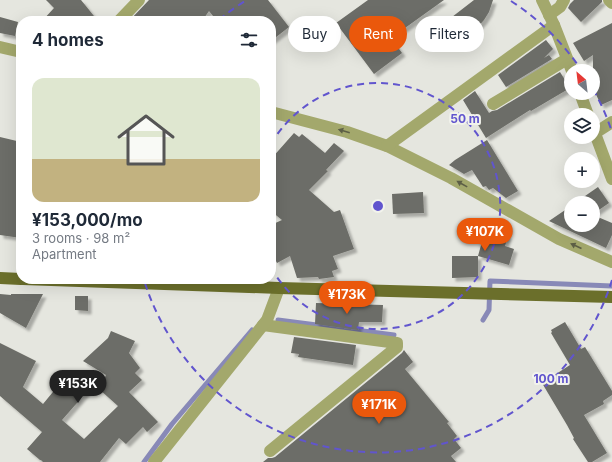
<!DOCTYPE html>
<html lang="en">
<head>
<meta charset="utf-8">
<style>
	:root { --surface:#fff; --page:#f6f6f7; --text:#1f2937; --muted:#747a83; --accent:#ea580c }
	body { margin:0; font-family:Inter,sans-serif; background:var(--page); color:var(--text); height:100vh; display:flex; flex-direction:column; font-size:15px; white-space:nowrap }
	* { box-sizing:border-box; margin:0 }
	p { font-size:13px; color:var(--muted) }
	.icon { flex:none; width:22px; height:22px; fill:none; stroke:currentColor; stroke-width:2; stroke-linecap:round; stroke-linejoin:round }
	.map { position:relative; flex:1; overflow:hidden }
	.panel { position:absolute; left:16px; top:16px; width:260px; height:268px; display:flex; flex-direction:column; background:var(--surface); border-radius:16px; box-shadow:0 4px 16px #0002 }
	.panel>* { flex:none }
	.top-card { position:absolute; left:288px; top:16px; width:264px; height:36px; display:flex; gap:8px }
	.needle { width:26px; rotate:332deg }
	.controls { position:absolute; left:564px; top:64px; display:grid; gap:8px }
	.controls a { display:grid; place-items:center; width:36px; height:36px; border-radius:50%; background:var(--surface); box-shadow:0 4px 16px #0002; font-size:20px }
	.price { position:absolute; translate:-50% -34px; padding:0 9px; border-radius:14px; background:var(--accent); color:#fff; font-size:13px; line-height:26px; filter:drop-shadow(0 1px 2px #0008) }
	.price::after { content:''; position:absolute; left:50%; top:24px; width:12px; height:9px; margin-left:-6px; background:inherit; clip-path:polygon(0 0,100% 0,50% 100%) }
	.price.on { background:#222; color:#fff }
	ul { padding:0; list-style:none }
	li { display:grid; align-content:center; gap:8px; height:212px; padding:0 16px }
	li span { display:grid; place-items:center; height:124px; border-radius:12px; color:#555 }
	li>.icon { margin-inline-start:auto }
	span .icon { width:72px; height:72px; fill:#fffc; stroke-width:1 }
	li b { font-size:17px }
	h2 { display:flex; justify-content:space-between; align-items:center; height:48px; padding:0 16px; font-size:17px }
	.chip { padding:0 14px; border-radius:18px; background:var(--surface); box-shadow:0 4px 16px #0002; font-size:14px; line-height:36px }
	.chip.on { background:var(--accent); color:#fff }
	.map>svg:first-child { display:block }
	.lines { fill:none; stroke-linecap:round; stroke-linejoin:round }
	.stream { stroke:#8889b7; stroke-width:5 }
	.building { fill:#6c6d67; filter:url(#shadow) }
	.minor { stroke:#a3a86c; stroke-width:12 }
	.major { stroke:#6b6f2b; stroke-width:12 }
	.oneway { fill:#5d5f46 }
	.ring { fill:none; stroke:#6155ce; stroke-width:2; stroke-dasharray:7 5 }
	.centre { fill:#6155ce; stroke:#f2f3ec; stroke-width:2 }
	.ring-label { font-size:12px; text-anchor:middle; font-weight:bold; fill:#6155ce; stroke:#f2f3ec; stroke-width:4; stroke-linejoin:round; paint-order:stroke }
</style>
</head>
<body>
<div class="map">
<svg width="612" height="462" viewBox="0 0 612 462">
	<defs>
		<filter id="shadow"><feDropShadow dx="3.5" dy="3.5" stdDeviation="1" flood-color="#0004"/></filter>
	</defs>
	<rect width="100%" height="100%" fill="#e5e6df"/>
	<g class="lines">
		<!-- stream -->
		<g class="stream">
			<path d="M278 320 394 335"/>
			<path d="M483 320 489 310 490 281 612 286"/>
			<path d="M144 462 172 424 252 330"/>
		</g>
	</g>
	<!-- building -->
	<g class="building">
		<path d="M46 0H81L98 21H42L54 8Z"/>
		<path d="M149 0H268L289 27 271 41V21H217L209 11 202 21H129Z"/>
		<path d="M368 0H444L391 38 402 53 374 74 336 23Z"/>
		<path d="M474 0H493L489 12 484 20 475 30 465 36 452 17Z"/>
		<path d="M574 0H602V2L581 22 568 8 570 4Z"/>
		<path d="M0 17 18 22 15 36 0 33Z"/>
		<path d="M612 23V100L601 105 593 88V55L584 61 573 43Z"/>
		<path d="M546 40 553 49 544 58 549 55 552 59 506 87 498 75Z"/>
		<path d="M560 72 570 88 531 111 530 110 486 138 463 100 475 91 489 113 492 111 497 110Z"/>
		<path d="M294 133 299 137 302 134 325 153 334 143 344 151 326 170 328 171 309 190 334 212 340 210 354 249 333 256 338 269 332 271 334 277 319 279 318 277 297 278 290 256 277 263 271 251V225L282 220 271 211V159Z"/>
		<path d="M0 137 21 142V238L0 235Z"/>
		<path d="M487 140 518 191 506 198 493 188 489 190 486 186 483 187 472 170 464 174 449 165 455 160Z"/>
		<path d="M598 187 609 203 593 214V203H575Z"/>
		<path d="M423 192 424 213 393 214 392 194Z"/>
		<path d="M571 206V225H593V215L612 223V235L606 248 549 221Z"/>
		<path d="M488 220 509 226 506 235 508 236 505 246 514 249 509 265 478 256V277L452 278V256H478Z"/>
		<path d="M0 294 11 295V294H43L26 328 0 313Z"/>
		<path d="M75 296H88V311L75 310Z"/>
		<path d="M316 303 383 305 382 322H359L358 330 315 324Z"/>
		<path d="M565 322 581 349 585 347 612 391V395L603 401 604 404 584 415 607 453 592 462H588L573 439 574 438 567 425 542 383 570 365 551 333 552 332 551 330Z"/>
		<path d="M111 331 135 341 129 353 140 368 135 373 142 380 129 392 158 422 147 432 143 427 126 444 119 438 100 462H43L41 460H40L27 449 42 432 0 396V343L36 361 23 387 43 404 57 387 59 388 69 377 91 387 62 420 84 439 118 406 99 389 106 375 83 361 108 338Z"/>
		<path d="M294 337 356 345 353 365 298 357 299 354 291 353Z"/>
		<path d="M404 350 413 362 405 369 449 422 447 423 457 436 454 439 461 448 451 456 456 462H263L268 458H272L275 457 402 353Z"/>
	</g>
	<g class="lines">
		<!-- minor -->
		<g class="minor">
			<path d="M542 0 554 25 572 71"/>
			<path d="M609 0 612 3"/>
			<path d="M549 15 560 7 564 0"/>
			<path d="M119 21 139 0"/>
			<path d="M0 47 21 52"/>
			<path d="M580 93 588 115"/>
			<path d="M493 104 567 59"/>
			<path d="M271 112 347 132 387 146 451 178 559 239 612 262"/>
			<path d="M593 128 612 179"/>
			<path d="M595 133 612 122"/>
			<path d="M387 146 554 25"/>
			<path d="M263 325 397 343V347L270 451"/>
			<path d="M154 462 267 320 279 288"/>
		</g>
		<!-- major -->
		<g class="major">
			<path d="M0 278 21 279"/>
			<path d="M23 279 279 288 612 297"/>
		</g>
	</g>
	<!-- one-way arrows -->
	<defs><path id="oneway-solid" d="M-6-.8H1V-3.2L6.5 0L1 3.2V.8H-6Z"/></defs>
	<g class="oneway">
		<use href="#oneway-solid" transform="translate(344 131) rotate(-164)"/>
		<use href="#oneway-solid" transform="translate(462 184) rotate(-151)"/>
		<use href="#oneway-solid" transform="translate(576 246) rotate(-156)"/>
	</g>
	<!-- distance rings -->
	<g class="ring">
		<path d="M271 144A123 123 0 1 1 271 268"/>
		<path d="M612 280A245 245 0 0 1 144 280M219 20A245 245 0 0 1 245 1M511 1A245 245 0 0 1 582 71M593 89A245 245 0 0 1 612 132"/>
	</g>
	<circle cx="378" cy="206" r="6" class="centre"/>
	<g class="ring-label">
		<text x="465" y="123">50 m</text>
		<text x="551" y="383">100 m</text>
	</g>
</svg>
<div class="controls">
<a><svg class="needle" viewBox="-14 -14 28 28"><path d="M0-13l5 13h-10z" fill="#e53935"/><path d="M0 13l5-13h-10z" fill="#747a83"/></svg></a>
<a><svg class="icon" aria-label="layers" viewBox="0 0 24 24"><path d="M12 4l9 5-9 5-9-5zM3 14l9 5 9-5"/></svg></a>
<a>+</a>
<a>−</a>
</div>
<b class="price" style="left:485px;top:252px">¥107K</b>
<b class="price" style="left:347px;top:315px">¥173K</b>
<b class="price on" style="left:78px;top:404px">¥153K</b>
<b class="price" style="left:379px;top:425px">¥171K</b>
<div class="top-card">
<a class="chip">Buy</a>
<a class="chip on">Rent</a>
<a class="chip">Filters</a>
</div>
<section class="panel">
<h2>4 homes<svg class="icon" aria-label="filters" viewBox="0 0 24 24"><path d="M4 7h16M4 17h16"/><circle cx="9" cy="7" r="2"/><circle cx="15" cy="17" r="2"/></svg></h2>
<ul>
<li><span style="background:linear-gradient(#dfe7d0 65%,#c2b280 0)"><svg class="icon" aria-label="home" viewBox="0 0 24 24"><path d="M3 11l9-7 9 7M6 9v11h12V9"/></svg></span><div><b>¥153,000/mo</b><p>3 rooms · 98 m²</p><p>Apartment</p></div></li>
</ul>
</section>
</div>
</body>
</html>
